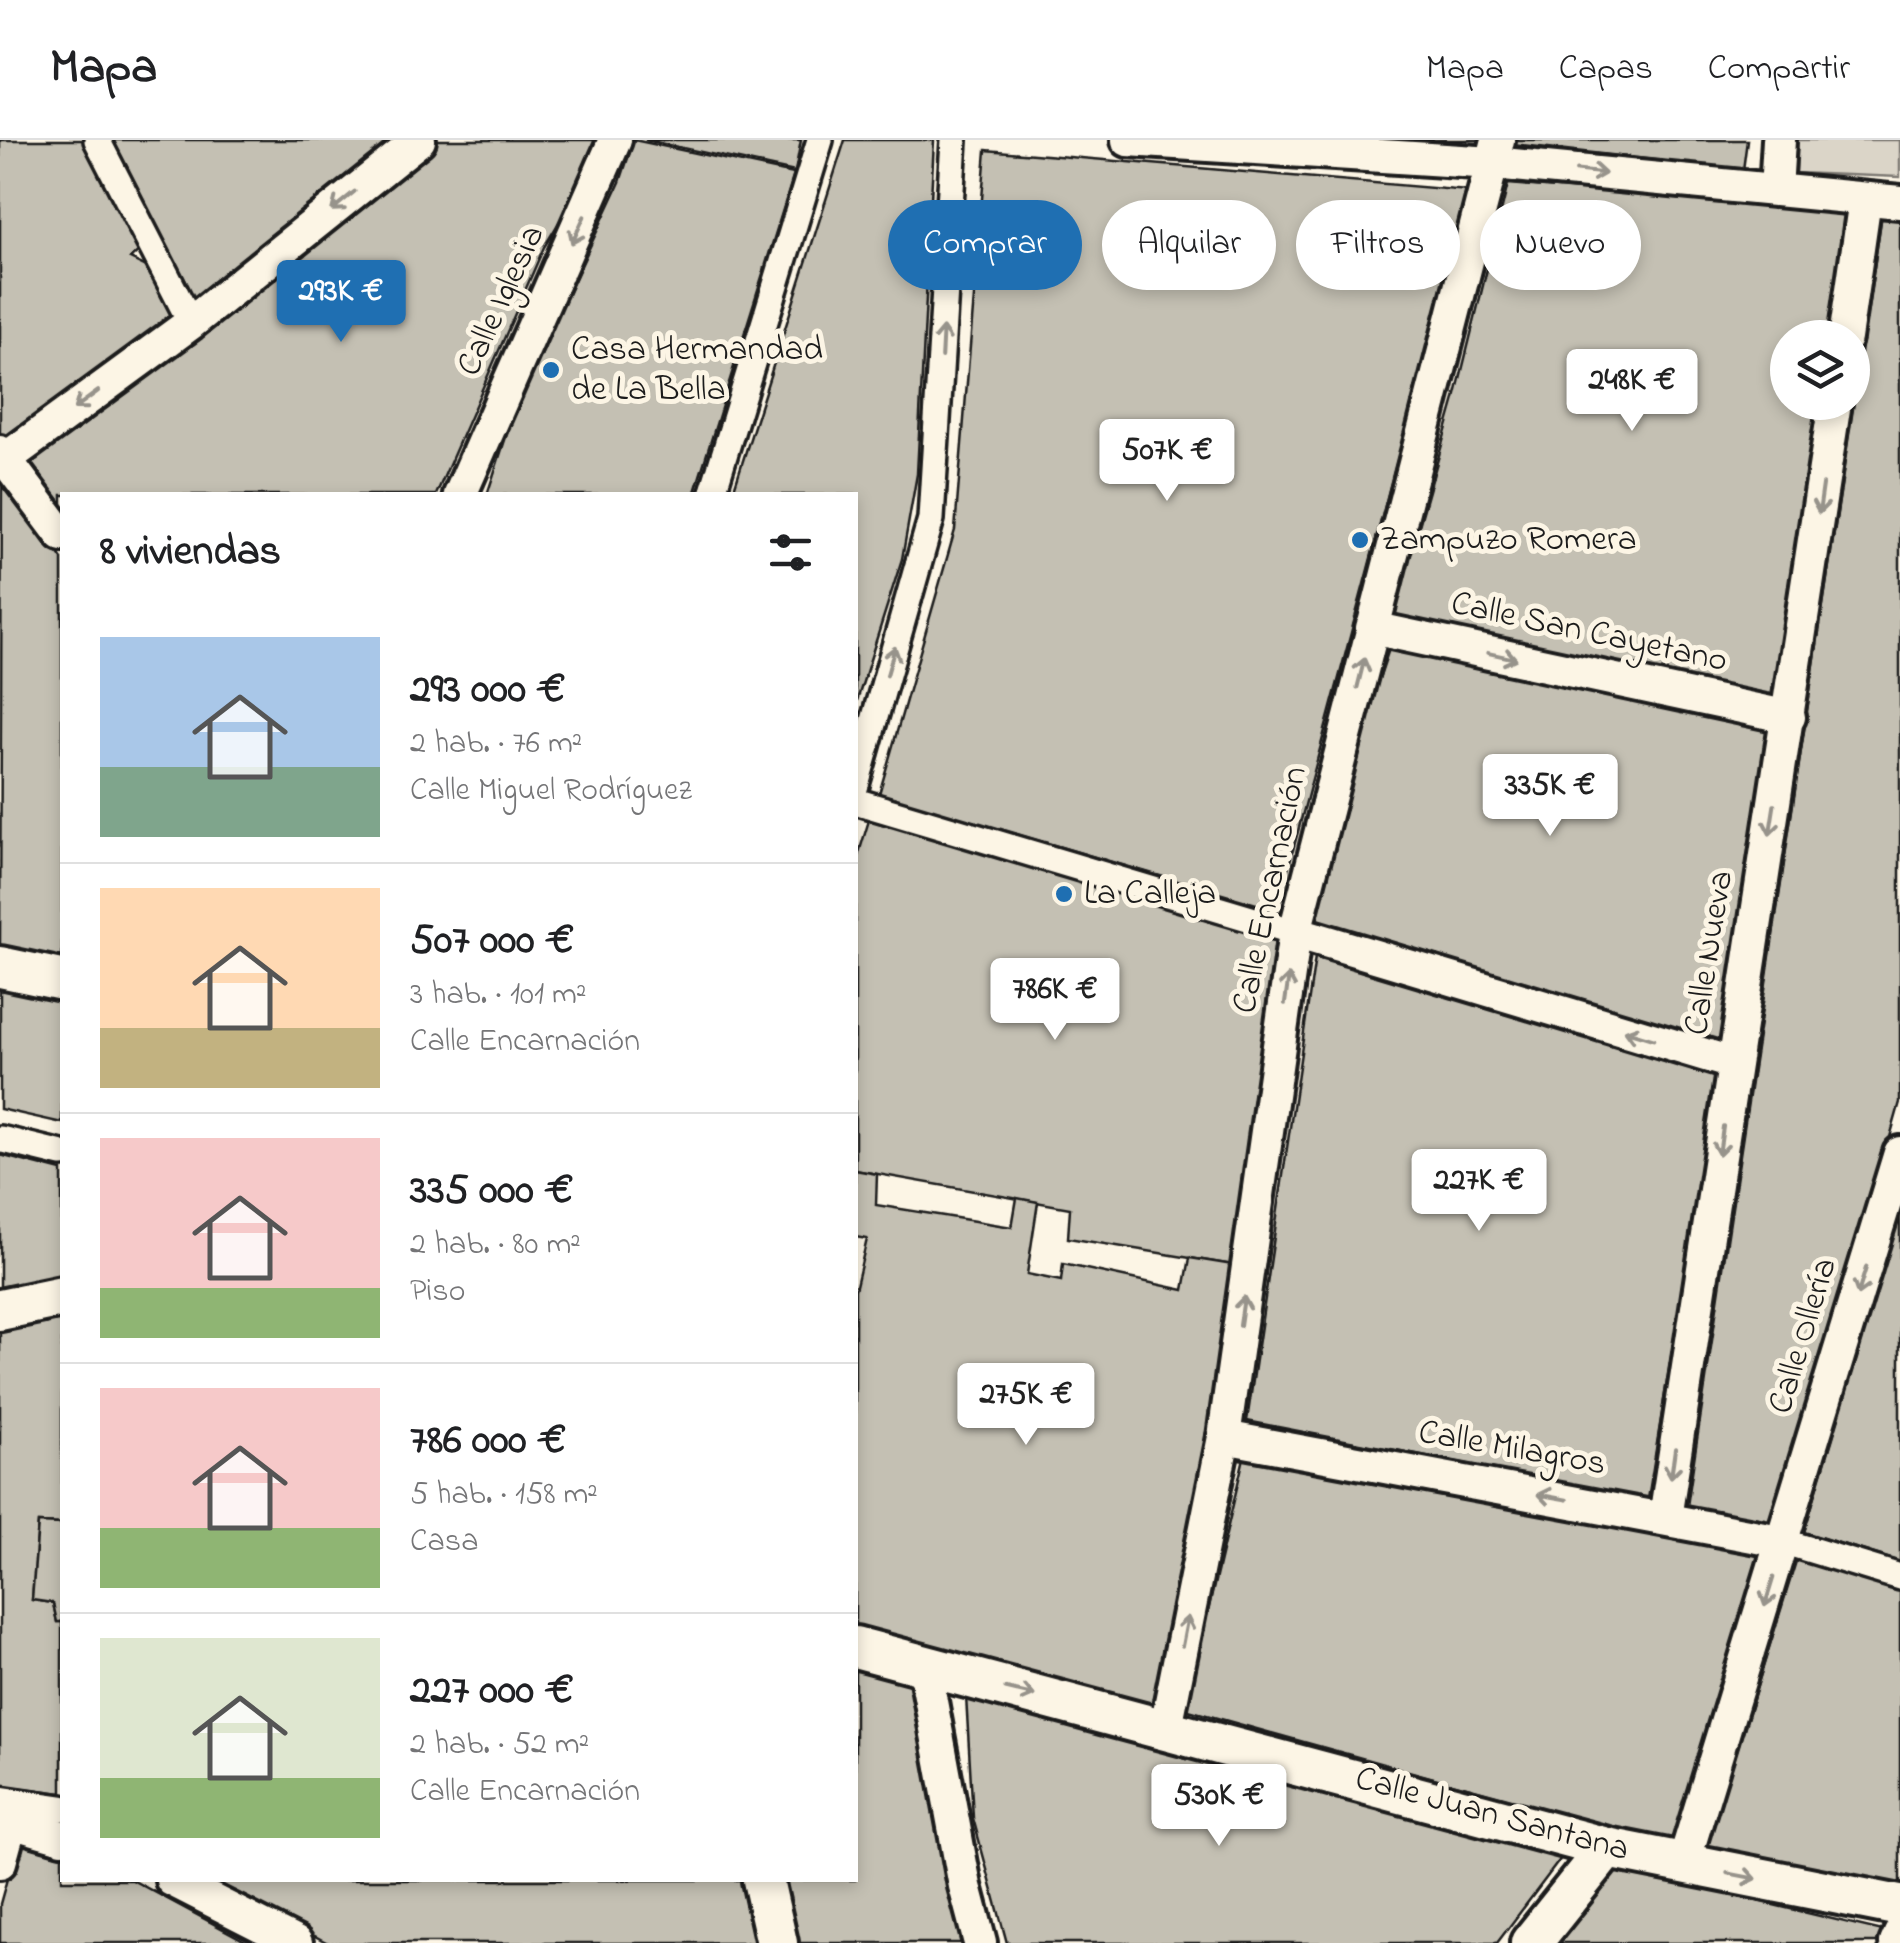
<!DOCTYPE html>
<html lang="es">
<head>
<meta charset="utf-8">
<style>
	:root { --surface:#fff; --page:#f2f2f2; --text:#202124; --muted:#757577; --line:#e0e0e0; --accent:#1f6fb2 }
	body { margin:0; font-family:"Indie Flower",sans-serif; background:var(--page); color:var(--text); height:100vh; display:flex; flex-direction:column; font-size:38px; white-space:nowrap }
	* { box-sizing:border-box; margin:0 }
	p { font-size:32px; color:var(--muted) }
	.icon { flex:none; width:55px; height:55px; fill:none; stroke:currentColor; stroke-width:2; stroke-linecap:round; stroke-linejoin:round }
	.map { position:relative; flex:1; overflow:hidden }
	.side { position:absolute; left:60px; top:352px; width:798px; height:1390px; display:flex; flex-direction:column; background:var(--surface); border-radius:0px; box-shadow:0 5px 15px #0003 }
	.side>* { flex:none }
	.hud { position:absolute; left:888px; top:60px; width:862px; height:90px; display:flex; gap:20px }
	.buttons { position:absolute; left:1770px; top:180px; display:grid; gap:20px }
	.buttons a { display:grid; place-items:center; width:100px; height:100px; border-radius:50%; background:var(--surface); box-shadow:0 5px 15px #0003; font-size:50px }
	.price { position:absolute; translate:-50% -85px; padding:0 22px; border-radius:10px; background:#fff; color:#222; font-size:32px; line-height:65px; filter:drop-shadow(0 2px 5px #0008) }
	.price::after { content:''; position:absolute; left:50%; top:60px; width:30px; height:22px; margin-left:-15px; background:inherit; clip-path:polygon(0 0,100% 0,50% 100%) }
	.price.current { background:var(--accent); color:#fff }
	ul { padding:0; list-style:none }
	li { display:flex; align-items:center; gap:30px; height:250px; padding:0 40px }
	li+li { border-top:2px solid var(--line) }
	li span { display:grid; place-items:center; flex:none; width:280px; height:200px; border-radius:0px; color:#555 }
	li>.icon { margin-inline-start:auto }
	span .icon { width:120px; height:120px; fill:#fffc; stroke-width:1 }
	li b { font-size:42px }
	h2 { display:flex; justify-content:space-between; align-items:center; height:120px; padding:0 40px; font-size:42px }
	.tag { padding:0 35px; border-radius:45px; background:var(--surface); box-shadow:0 5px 15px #0003; font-size:35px; line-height:90px }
	.tag.current { background:var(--accent); color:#fff }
	header { display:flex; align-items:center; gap:60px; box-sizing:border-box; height:140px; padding:0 50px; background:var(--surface); border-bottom:2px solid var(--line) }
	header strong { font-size:48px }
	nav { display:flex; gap:55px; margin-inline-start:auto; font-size:35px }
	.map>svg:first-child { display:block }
	.green { fill:#dbd5c8; stroke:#7c7872; stroke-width:2.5 }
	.building { fill:#c4c0b3; stroke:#1c1c1c; stroke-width:2.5 }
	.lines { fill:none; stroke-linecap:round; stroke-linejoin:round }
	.pedestrian-casing { stroke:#1c1c1c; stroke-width:32 }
	.minor-casing { stroke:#1c1c1c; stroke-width:40 }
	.tertiary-casing { stroke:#1c1c1c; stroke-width:48 }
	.pedestrian { stroke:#fcf5e5; stroke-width:25 }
	.minor { stroke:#fcf5e5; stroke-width:32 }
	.tertiary { stroke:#fcf5e5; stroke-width:40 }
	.oneway { stroke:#97938b }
	.poi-dot { fill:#1f6fb2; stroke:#fcf5e5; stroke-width:4 }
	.labels { text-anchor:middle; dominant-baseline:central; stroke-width:10; stroke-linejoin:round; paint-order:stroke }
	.street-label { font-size:35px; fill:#1c1c1c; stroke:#fcf5e5 }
	.poi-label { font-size:35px; fill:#1c1c1c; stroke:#fcf5e5; text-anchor:start }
</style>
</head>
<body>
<header>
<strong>Mapa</strong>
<nav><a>Mapa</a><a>Capas</a><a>Compartir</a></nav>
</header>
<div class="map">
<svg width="1900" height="1803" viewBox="0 0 1900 1803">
	<rect width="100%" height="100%" fill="#fcf5e5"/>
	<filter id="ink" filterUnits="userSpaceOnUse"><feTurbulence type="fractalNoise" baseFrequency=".01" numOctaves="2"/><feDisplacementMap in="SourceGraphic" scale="20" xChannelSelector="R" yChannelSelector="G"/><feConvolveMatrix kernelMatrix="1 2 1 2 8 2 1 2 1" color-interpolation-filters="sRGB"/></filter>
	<g filter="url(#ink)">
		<!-- green -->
		<path class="green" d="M1798 0H1900V37L1796 33Z"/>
		<!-- building -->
		<g class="building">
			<path d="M0 0H89L142 108 130 119 157 132 176 173 9 304 0 294Z"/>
			<path d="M107 0H393L193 159Z"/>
			<path d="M437 0H597L574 58 544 107 436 355H62V369L24 317 199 190Z"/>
			<path d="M634 0 794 34 694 355H487L517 263 620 42Z"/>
			<path d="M645 0H801L795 32Z"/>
			<path d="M845 0H934L917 334 902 419 855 567V355H732Z"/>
			<path d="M1366 0H1479L1478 7Z"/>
			<path d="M1512 0H1747L1743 30 1512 4Z"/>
			<path d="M986 10 1469 51 1277 770 879 654 955 390Z"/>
			<path d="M1508 44 1853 71 1832 198H1788V262H1822L1774 558 1393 477 1455 259Z"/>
			<path d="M1882 74 1900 76V962L1780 1383 1687 1366Z"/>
			<path d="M2 334 62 419V823L0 809Z"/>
			<path d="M1390 506 1768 588 1718 910 1315 782 1356 606Z"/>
			<path d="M870 677 1277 797 1233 1125 1068 1098 1070 1068 855 1030V726Z"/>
			<path d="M1316 810 1717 932 1648 1359 1247 1281Z"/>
			<path d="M0 836 62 853V983L0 969Z"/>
			<path d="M0 1015 62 1031V1141L0 1154Z"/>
			<path d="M855 1030 877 1034 876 1065 1012 1087 1017 1058 1038 1062 1027 1134 1061 1141 1063 1124 1184 1150 1190 1118 1233 1125 1205 1330 1153 1567 855 1492V1150L867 1099 855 1097Z"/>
			<path d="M1900 1074V1422L1804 1392Z"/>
			<path d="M62 1167V1384L38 1383 32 1460 53 1463 57 1482H62V1653L0 1645V1180Z"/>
			<path d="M1246 1309 1770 1411 1679 1706 1185 1569Z"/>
			<path d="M38 1383 62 1384V1482H57L53 1463 32 1460Z"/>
			<path d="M1798 1415 1900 1447V1745L1705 1713Z"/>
			<path d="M855 1529 909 1540 950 1744 966 1803H794L782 1740H855Z"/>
			<path d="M966 1556 1568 1709 1497 1803H1007L973 1678Z"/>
			<path d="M17 1703 62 1716V1740H132L249 1803H0V1764Z"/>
			<path d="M1618 1728 1883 1791 1877 1803H1558Z"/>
			<path d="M210 1740H744L758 1803H328Z"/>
		</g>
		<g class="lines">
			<defs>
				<g id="pedestrian">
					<path d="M97 0 191 183"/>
					<path d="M712 355 820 0"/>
					<path d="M855 648 931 379 954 0"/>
					<path d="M855 661 1295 792"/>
					<path d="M0 999 62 1014"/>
					<path d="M1785 1402 1900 1437"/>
					<path d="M0 1659 62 1668"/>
				</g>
				<g id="minor">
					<path d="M1128 0 1493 23 1900 62"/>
					<path d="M1776 50 1779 0"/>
					<path d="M1845 198 1865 59"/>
					<path d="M0 312 62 395"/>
					<path d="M0 323 191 183 419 0"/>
					<path d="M460 355 615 0"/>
					<path d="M1372 488 1789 577"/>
					<path d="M1295 792 1732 923"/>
					<path d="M1224 1297 1785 1402"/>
					<path d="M1665 1378 1835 262"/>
					<path d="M925 1529 965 1746 980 1803"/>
					<path d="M1166 1587 1224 1297 1295 792 1498 0"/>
					<path d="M0 1679 62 1697"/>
					<path d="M0 1722 11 1682"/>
					<path d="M1683 1725 1900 1013"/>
					<path d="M172 1740 296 1803"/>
					<path d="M1896 1803 1900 1794"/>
				</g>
				<g id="tertiary">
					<path d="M0 827 62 840"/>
					<path d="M0 1170 62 1157"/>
					<path d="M855 1507 1607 1708 1900 1766"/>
					<path d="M763 1740 777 1803"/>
					<path d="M1531 1803 1607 1708"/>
				</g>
			</defs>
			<!-- pedestrian casing -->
			<use href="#pedestrian" class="pedestrian-casing"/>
			<!-- minor casing -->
			<use href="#minor" class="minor-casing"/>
			<!-- tertiary casing -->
			<use href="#tertiary" class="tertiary-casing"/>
			<!-- pedestrian -->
			<use href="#pedestrian" class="pedestrian"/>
			<!-- minor -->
			<use href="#minor" class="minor"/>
			<!-- tertiary -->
			<use href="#tertiary" class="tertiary"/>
		</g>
		<!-- one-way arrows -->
		<defs><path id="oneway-shaft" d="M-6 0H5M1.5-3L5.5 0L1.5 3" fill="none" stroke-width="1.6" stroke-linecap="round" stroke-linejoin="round" transform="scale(2.5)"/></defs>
		<g class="oneway">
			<use href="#oneway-shaft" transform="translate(1591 32) rotate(6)"/>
			<use href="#oneway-shaft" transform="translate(343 61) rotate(141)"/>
			<use href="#oneway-shaft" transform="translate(578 90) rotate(115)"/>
			<use href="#oneway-shaft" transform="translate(942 202) rotate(-87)"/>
			<use href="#oneway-shaft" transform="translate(86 260) rotate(144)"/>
			<use href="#oneway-shaft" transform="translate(1821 359) rotate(98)"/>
			<use href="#oneway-shaft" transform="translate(1502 516) rotate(12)"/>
			<use href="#oneway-shaft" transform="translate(891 521) rotate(-74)"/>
			<use href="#oneway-shaft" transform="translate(1361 533) rotate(-76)"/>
			<use href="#oneway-shaft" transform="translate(1772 680) rotate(99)"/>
			<use href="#oneway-shaft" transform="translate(1287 849) rotate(-82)"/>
			<use href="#oneway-shaft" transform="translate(1639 895) rotate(-163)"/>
			<use href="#oneway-shaft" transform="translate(1721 1001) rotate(98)"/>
			<use href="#oneway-shaft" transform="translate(1862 1141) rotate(107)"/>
			<use href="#oneway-shaft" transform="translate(1242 1171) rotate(-82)"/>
			<use href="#oneway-shaft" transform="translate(1673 1323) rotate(98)"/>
			<use href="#oneway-shaft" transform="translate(1552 1357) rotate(-170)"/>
			<use href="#oneway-shaft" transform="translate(1769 1452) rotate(107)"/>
			<use href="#oneway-shaft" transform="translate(1185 1491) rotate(-79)"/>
			<use href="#oneway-shaft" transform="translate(1020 1552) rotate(13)"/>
			<use href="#oneway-shaft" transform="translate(1742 1736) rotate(11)"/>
		</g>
	</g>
	<!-- markers -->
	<g class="poi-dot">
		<circle cx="551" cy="230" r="10"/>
		<circle cx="1360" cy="400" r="10"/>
		<circle cx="1064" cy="754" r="10"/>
	</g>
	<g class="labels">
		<!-- street labels -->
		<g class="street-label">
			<text transform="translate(502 161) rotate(-65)">Calle Iglesia</text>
			<text transform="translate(1589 493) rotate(12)">Calle San Cayetano</text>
			<text transform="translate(1271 750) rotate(-78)">Calle Encarnación</text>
			<text transform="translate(1710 813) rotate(-81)">Calle Nueva</text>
			<text transform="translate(1804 1196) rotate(-73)">Calle Ollería</text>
			<text transform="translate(1512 1309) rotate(10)">Calle Milagros</text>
			<text transform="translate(1492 1675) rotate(15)">Calle Juan Santana</text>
		</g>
		<!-- poi labels -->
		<g class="poi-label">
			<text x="571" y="210">Casa Hermandad<tspan x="571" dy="40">de La Bella</tspan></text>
			<text x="1380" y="400">Zampuzo Romera</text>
			<text x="1084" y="754">La Calleja</text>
		</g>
	</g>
</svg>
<div class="buttons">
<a><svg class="icon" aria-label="layers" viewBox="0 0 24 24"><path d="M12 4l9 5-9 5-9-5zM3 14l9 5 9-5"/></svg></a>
</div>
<b class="price current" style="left:341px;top:205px">293K €</b>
<b class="price" style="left:1632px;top:294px">248K €</b>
<b class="price" style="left:1167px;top:364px">507K €</b>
<b class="price" style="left:1550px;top:699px">335K €</b>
<b class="price" style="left:1055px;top:903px">786K €</b>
<b class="price" style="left:1479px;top:1094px">227K €</b>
<b class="price" style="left:1026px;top:1308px">275K €</b>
<b class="price" style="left:1219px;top:1709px">530K €</b>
<div class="hud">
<a class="tag current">Comprar</a>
<a class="tag">Alquilar</a>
<a class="tag">Filtros</a>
<a class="tag">Nuevo</a>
</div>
<section class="side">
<h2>8 viviendas<svg class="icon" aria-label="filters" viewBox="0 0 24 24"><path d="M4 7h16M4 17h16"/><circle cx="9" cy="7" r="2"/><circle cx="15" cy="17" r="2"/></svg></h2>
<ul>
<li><span style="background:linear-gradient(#a9c7e8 65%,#7fa58c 0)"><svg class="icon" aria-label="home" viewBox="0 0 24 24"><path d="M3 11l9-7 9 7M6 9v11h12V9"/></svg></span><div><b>293 000 €</b><p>2 hab. · 76 m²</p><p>Calle Miguel Rodríguez</p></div></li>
<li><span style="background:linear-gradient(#ffd9b3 70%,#c2b280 0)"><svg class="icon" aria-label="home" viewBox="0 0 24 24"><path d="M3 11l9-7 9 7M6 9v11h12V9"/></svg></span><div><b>507 000 €</b><p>3 hab. · 101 m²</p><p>Calle Encarnación</p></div></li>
<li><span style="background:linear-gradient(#f6c9c9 75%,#8fb573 0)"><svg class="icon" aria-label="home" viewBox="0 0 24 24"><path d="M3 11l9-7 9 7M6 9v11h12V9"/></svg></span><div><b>335 000 €</b><p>2 hab. · 80 m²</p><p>Piso</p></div></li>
<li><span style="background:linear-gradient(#f6c9c9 70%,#8fb573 0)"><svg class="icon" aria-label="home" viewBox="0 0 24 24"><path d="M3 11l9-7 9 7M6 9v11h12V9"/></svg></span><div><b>786 000 €</b><p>5 hab. · 158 m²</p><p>Casa</p></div></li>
<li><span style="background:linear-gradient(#dfe7d0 70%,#8fb573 0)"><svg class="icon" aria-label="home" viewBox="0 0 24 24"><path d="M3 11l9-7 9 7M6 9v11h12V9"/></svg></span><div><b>227 000 €</b><p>2 hab. · 52 m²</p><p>Calle Encarnación</p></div></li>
</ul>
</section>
</div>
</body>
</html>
